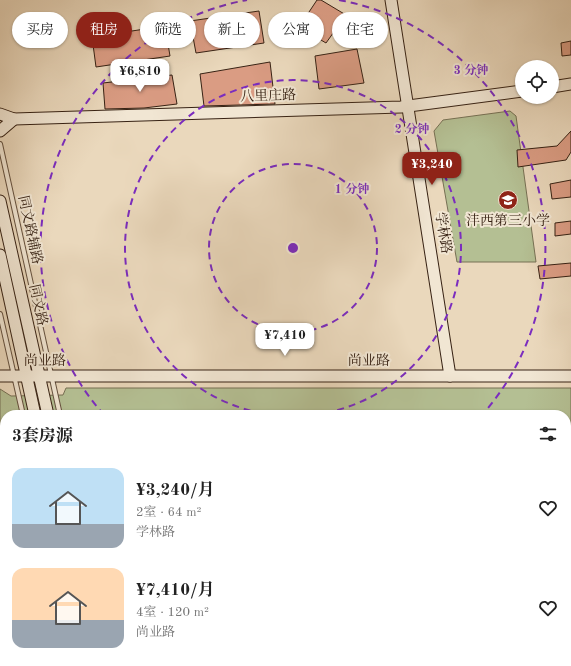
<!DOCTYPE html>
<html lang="zh">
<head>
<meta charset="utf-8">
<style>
	:root { --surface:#fff; --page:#f6f6f6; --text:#222; --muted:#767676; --accent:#8f2418 }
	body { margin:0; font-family:"Old Standard TT","Noto Serif SC",serif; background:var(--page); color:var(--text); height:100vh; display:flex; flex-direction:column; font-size:15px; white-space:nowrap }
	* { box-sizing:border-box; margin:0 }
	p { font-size:13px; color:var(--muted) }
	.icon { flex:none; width:22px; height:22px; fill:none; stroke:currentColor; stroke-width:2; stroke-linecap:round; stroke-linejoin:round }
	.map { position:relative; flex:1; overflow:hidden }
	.details { position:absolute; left:0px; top:410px; width:571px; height:256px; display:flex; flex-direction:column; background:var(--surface); border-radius:16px 16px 0 0; box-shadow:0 1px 3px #0004 }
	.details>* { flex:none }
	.hud { position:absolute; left:12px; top:12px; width:547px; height:36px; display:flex; gap:8px }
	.tools { position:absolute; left:515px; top:60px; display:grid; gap:8px }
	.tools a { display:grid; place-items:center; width:44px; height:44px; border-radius:50%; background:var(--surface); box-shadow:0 1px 3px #0004; font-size:20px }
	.price { position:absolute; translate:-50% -34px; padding:0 9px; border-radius:8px; background:#fff; color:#222; font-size:13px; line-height:26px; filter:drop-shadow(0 1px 2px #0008) }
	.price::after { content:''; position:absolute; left:50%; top:24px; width:12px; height:9px; margin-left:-6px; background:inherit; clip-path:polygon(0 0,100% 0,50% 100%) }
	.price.active { background:var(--accent); color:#fff }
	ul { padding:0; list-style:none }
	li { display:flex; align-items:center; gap:12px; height:100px; padding:0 12px }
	li span { display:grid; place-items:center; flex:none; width:112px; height:80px; border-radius:12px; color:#555 }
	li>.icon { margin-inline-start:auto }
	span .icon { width:48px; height:48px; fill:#fffc; stroke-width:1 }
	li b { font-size:17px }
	h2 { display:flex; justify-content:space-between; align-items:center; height:48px; padding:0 12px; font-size:17px }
	.chip { padding:0 14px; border-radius:18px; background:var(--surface); box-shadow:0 1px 3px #0004; font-size:14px; line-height:36px }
	.chip.active { background:var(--accent); color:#fff }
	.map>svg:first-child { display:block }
	.green { fill:#b4bf93; stroke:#767054 }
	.building { fill:#da9c83; stroke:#372214 }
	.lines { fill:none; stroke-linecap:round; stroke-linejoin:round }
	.lane-casing { stroke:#64503e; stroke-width:6 }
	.secondary-casing { stroke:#372214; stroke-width:13 }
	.lane { stroke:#f1e6d3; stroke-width:4 }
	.secondary { stroke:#f1e6d3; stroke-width:11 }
	.ring { fill:none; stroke:#7b2cbf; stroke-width:2; stroke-dasharray:7 5 }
	.labels { text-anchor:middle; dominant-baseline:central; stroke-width:4; stroke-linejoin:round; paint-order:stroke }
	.street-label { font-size:14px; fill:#372214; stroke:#f1e6d3 }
	.poi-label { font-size:14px; fill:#372214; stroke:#f1e6d3 }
	.centre { fill:#7b2cbf; stroke:#f1e6d3; stroke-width:2 }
	.ring-label { font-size:12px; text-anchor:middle; font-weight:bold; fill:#7b2cbf; stroke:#f1e6d3; stroke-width:4; stroke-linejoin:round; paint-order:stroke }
</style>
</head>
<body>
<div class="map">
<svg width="571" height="666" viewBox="0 0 571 666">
	<rect width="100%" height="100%" fill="#ead8bc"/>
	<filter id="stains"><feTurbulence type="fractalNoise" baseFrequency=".005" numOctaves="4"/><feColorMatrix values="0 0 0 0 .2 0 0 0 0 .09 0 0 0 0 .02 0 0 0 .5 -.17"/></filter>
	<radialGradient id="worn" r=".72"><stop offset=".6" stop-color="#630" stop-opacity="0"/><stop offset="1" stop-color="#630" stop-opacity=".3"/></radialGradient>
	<!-- green -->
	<g class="green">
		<path d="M510 111 516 116 536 262H457L434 131 443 120Z"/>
		<path d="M66 388H571V545H566V415H5V545H0V389L11 396 63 395Z"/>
		<rect x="0" y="581" width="5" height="12"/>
	</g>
	<!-- building -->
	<g class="building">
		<path d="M317 0H321L346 15 326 43 299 27Z"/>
		<path d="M259 11 264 43 196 53 190 21Z"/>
		<path d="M165 26 170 56 96 67 92 37Z"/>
		<path d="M571 41V55L562 56 561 43Z"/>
		<path d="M357 49 364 83 319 89 315 56Z"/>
		<path d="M270 62 275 104 204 106 200 74Z"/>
		<path d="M172 75 177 104 144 108 105 109 103 83Z"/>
		<path d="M571 131V152L566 160 518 167 517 150 557 146Z"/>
		<path d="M571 180V197L552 199 550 184Z"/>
		<path d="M571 221V234L555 236V223Z"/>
		<path d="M571 263V276L540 279 538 266Z"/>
	</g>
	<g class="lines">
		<defs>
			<g id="lane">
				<path d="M0 144 60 415"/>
				<path d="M0 314 23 415"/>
				<path d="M566 555H571"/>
				<path d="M0 556H5"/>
				<path d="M566 619H571"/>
				<path d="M0 620H5"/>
			</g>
			<g id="secondary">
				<path d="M391 0 450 376"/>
				<path d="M552 87 571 84"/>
				<path d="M0 114 14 119 0 131"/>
				<path d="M14 119 401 107 522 91"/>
				<path d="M0 201 48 415"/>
				<path d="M0 255 35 415"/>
				<path d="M0 376H571"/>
				<path d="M0 572 5 569"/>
				<path d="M566 573H571"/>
				<path d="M0 602H5"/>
				<path d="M566 602H571"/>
				<path d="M519 666 565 661"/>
			</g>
		</defs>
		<!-- lane casing -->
		<use href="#lane" class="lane-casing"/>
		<!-- secondary casing -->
		<use href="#secondary" class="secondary-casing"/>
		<!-- lane -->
		<use href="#lane" class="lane"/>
		<!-- secondary -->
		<use href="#secondary" class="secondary"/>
	</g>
	<!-- distance rings -->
	<g class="ring">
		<circle cx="293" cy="248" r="84"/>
		<path d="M274 415A168 168 0 1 1 312 415"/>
		<path d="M104 415A252 252 0 0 1 247 0M339 0A252 252 0 0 1 482 415"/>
	</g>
	<!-- icons -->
	<defs>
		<symbol id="school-disc" viewBox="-11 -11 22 22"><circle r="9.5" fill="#8f2418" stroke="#f1e6d3"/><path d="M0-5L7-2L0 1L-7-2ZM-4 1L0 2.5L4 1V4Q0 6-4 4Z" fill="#fff"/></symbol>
	</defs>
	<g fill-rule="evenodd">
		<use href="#school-disc" x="497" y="189" width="22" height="22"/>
	</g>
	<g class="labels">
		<!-- street labels -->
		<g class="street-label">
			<text transform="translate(268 96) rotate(-2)">八里庄路</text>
			<text transform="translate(30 230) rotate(78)">同文路辅路</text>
			<text transform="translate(443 233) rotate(81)">学林路</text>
			<text transform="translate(38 305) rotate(78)">同文路</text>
			<text x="45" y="361">尚业路</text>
			<text x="369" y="361">尚业路</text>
		</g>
		<!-- poi labels -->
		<g class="poi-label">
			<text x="508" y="221">沣西第三小学</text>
		</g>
	</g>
	<circle cx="293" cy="248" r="6" class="centre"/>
	<g class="ring-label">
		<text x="471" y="74">3 分钟</text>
		<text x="412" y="133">2 分钟</text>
		<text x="352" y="193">1 分钟</text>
	</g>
	<rect width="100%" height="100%" filter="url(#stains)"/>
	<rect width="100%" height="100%" fill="url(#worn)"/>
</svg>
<div class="tools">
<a><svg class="icon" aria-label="locate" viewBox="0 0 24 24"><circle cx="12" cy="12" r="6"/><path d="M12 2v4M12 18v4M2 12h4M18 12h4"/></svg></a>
</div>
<b class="price" style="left:140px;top:93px">¥6,810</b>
<b class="price active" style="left:432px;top:186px">¥3,240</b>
<b class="price" style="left:285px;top:357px">¥7,410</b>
<div class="hud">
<a class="chip">买房</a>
<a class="chip active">租房</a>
<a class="chip">筛选</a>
<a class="chip">新上</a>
<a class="chip">公寓</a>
<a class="chip">住宅</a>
</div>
<section class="details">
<h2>3套房源<svg class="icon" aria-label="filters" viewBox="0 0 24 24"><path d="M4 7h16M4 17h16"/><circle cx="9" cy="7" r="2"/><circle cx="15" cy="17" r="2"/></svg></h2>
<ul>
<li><span style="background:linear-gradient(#bfe0f5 70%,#9aa5b1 0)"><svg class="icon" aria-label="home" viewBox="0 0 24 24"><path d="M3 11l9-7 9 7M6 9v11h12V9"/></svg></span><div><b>¥3,240/月</b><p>2室 · 64 m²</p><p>学林路</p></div><svg class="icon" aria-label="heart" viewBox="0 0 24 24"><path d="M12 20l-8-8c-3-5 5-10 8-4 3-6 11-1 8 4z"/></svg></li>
<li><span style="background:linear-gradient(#ffd9b3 65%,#9aa5b1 0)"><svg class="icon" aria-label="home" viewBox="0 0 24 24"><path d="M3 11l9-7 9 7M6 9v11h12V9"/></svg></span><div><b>¥7,410/月</b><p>4室 · 120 m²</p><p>尚业路</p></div><svg class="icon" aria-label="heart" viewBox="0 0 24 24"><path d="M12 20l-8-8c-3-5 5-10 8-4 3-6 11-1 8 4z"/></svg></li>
</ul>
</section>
</div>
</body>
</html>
